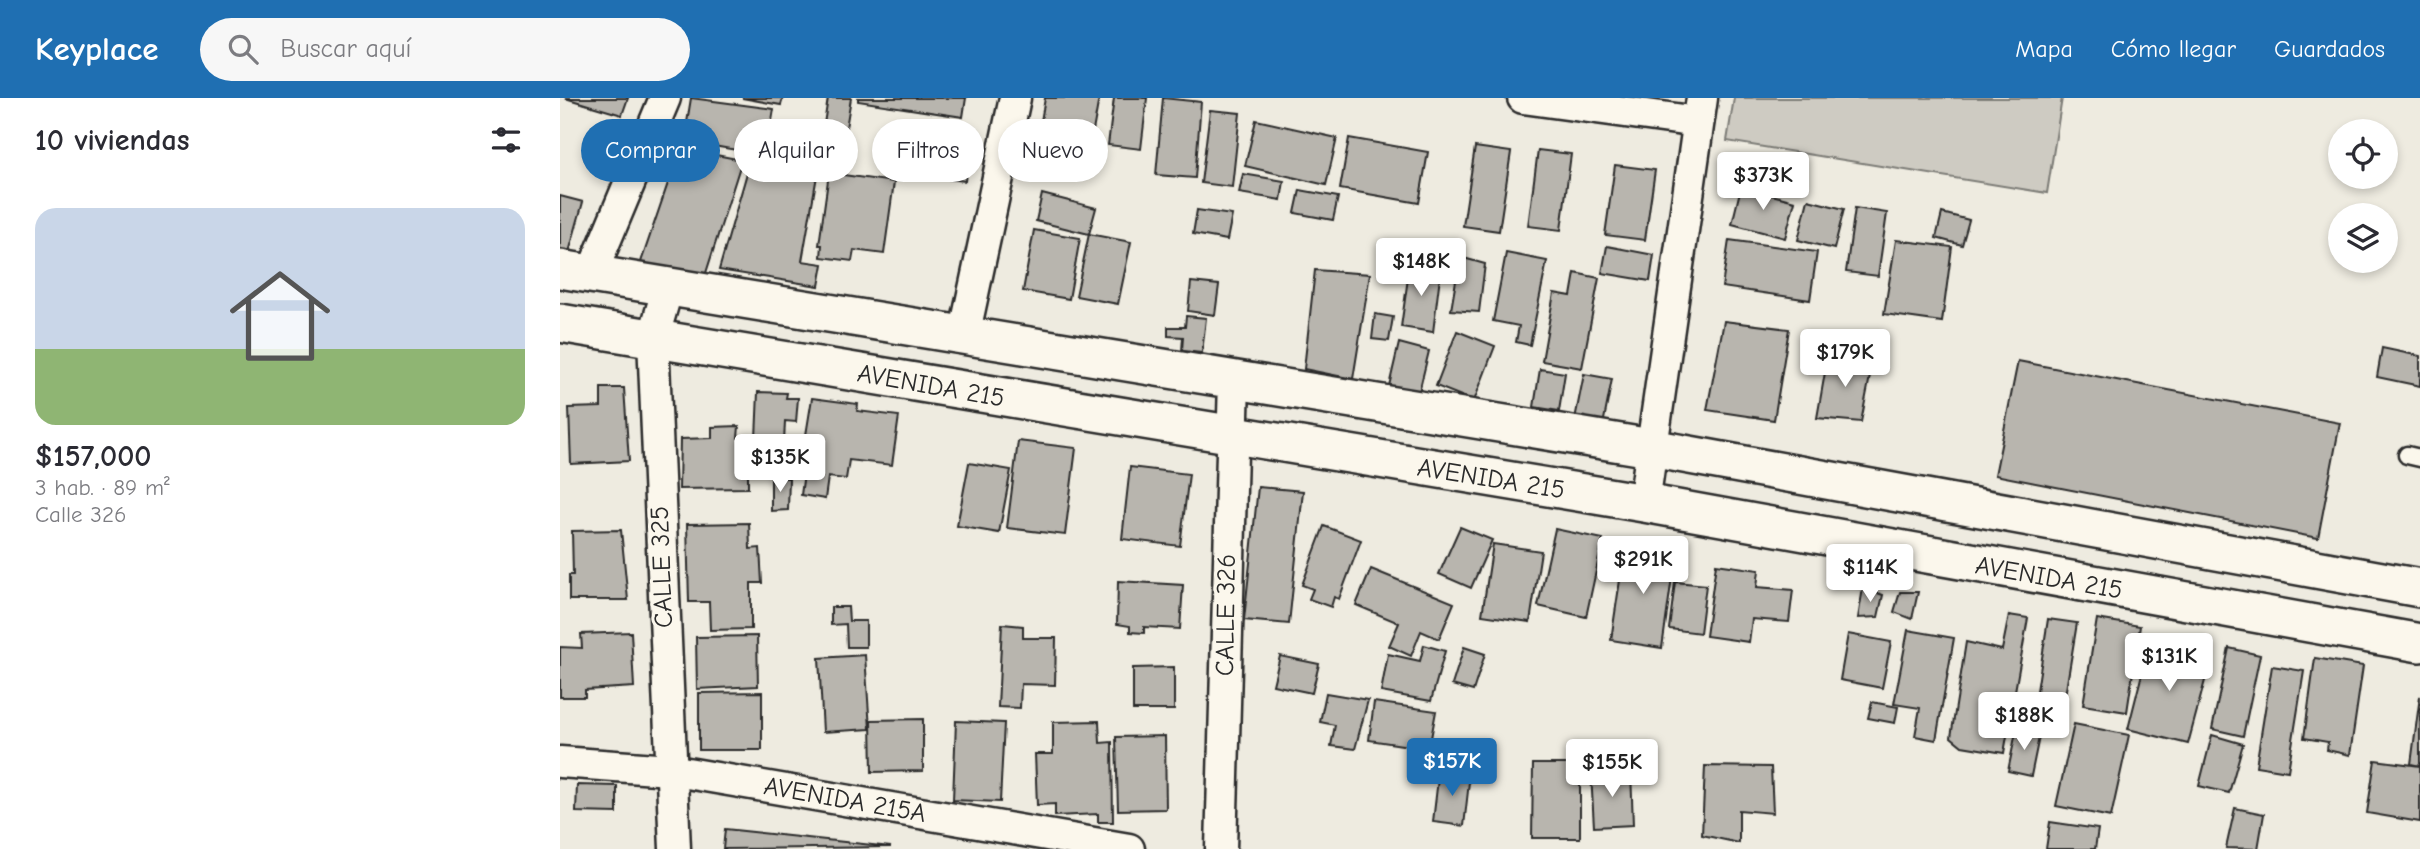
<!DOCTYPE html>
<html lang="es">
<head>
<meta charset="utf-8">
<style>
	:root { --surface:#fff; --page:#f7f7f7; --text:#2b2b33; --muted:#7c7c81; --line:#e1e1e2; --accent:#1f6fb2 }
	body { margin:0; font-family:"Comic Neue",sans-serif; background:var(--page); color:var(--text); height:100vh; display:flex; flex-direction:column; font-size:26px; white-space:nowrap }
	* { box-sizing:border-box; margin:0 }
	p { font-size:23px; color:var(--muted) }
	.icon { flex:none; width:38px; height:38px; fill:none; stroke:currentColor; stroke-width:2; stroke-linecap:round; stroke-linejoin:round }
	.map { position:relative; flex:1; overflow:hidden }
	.drawer { display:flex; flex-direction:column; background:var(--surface); width:560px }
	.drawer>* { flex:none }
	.hud { position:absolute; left:21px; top:21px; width:665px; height:63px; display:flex; gap:14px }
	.fabs { position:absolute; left:1768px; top:21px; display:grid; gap:14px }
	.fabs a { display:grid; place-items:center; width:70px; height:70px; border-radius:50%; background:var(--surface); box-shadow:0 4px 10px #0003; font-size:35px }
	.price { position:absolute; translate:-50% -60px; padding:0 16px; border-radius:7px; background:#fff; color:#222; font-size:23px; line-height:46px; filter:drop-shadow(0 2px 4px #0008) }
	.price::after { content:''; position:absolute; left:50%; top:42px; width:21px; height:16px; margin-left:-10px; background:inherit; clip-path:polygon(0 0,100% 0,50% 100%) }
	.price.current { background:var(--accent); color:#fff }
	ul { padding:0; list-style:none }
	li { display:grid; align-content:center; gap:14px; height:371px; padding:0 35px }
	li+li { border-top:2px solid var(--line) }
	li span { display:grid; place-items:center; height:217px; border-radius:21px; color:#555 }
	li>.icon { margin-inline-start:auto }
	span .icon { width:126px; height:126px; fill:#fffc; stroke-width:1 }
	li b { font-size:30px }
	h2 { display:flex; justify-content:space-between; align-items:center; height:84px; padding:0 35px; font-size:30px }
	.tag { padding:0 24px; border-radius:32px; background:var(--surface); box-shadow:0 4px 10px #0003; font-size:24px; line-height:63px }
	.tag.current { background:var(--accent); color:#fff }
	header { display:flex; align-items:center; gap:42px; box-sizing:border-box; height:98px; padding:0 35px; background:var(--accent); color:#fff }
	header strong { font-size:33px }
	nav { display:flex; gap:38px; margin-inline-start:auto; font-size:24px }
	.search { width:490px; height:63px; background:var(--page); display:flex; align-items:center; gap:18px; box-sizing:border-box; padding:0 24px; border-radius:38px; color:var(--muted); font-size:26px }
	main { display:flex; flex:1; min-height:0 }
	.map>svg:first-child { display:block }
	.green { fill:#cecbc2; stroke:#7c7b76; stroke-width:2 }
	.building { fill:#b8b5ae; stroke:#2b2b2b; stroke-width:2 }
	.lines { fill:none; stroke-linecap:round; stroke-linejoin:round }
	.service-casing { stroke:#2b2b2b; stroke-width:21 }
	.minor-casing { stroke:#2b2b2b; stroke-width:35 }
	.tertiary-casing { stroke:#2b2b2b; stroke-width:42 }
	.service { stroke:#fbf7ec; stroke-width:16 }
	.minor { stroke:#fbf7ec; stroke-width:30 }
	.tertiary { stroke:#fbf7ec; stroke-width:37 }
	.labels { text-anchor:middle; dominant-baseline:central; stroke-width:6; stroke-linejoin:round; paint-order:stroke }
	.street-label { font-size:26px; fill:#2b2b2b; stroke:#fbf7ec }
</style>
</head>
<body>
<header>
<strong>Keyplace</strong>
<div class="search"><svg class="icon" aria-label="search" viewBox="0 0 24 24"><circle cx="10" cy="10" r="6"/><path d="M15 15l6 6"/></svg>Buscar aquí</div>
<nav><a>Mapa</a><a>Cómo llegar</a><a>Guardados</a></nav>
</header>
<main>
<section class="drawer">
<h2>10 viviendas<svg class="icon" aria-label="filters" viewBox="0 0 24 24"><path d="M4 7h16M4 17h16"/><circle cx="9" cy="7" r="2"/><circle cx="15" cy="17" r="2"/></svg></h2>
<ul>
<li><span style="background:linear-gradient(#c9d6e8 65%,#8fb573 0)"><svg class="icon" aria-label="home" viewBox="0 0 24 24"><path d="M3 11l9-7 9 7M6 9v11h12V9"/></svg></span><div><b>$157,000</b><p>3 hab. · 89 m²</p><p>Calle 326</p></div></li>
</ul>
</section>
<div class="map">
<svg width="1860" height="751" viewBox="0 0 1860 751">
	<rect width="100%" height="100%" fill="#eeebe0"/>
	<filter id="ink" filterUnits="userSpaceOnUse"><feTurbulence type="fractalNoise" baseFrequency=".0143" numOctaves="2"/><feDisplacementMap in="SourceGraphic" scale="14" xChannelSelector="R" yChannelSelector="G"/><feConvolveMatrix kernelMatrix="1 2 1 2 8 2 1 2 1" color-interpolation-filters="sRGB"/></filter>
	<g filter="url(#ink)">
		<!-- green -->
		<path class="green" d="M1174 0H1502L1487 95 1167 43Z"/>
		<!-- building -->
		<g class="building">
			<path d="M5 0H68L62 17Z"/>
			<path d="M131 0 214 11 206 57 124 43Z"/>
			<path d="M182 0H223L221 7Z"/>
			<path d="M268 0H291L286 30 264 26Z"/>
			<path d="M298 0H406L403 19 298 3Z"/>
			<path d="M485 0H539L531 44 479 35Z"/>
			<path d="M554 0H587L581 51 548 47Z"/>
			<path d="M603 0 641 4 635 80 596 77Z"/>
			<path d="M650 12 680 15 672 89 641 85Z"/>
			<path d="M696 22 777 40 766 87 685 68Z"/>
			<path d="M789 40 868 54 859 105 780 91Z"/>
			<path d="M384 45 410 48 405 83 379 80Z"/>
			<path d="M915 49 951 54 939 133 903 128Z"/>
			<path d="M120 50 182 62 145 178 80 167Z"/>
			<path d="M978 52 1011 56 1001 132 968 128Z"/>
			<path d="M191 61 258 72 242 163 263 166 259 188 159 172Z"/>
			<path d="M1055 67 1095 72 1085 142 1045 137Z"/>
			<path d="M269 75 334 84 324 156 294 152 292 163 261 159 262 147H259Z"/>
			<path d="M683 76 724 83 721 102 679 95Z"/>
			<path d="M1181 89 1235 103 1225 140 1172 126Z"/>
			<path d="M740 92 778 99 773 122 735 115Z"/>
			<path d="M482 96 536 110 529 136 476 123Z"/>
			<path d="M0 98 23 104 8 158 0 156Z"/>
			<path d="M1248 102 1284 111 1274 151 1238 142Z"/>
			<path d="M1295 110 1327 115 1318 178 1286 174Z"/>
			<path d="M637 112 672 117 667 142 633 136Z"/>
			<path d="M1382 115 1409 122 1402 147 1376 140Z"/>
			<path d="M474 132 520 140 509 201 463 193Z"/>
			<path d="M529 136 571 144 558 206 516 198Z"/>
			<path d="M1169 142 1257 154 1250 202 1162 189Z"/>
			<path d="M1336 142 1392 149 1382 224 1324 216Z"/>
			<path d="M1047 148 1094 157 1090 183 1042 175Z"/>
			<path d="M946 155 987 163 970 247 956 244 959 228 933 223Z"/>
			<path d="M900 159 925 166 919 214 891 212Z"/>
			<path d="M850 166 881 170 873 234 841 229Z"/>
			<path d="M755 172 810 176 793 281 744 271Z"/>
			<path d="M1015 175 1039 180 1022 270 982 263 994 195 1011 198Z"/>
			<path d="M631 184 659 187 655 217 628 213Z"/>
			<path d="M815 216 833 219 829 243 812 241Z"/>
			<path d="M626 218 646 220 642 255 622 253 623 239 608 238V229H625Z"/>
			<path d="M1164 223 1229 231 1214 322 1147 312Z"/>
			<path d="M897 233 935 248 914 303 876 288Z"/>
			<path d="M839 245 869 253 859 294 829 288Z"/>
			<path d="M1822 250 1860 258V288L1817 279Z"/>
			<path d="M1268 257 1313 263 1301 324 1257 320Z"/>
			<path d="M1458 263 1780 325 1758 440 1435 377Z"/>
			<path d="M980 271 1005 275 999 313 974 309Z"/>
			<path d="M1024 276 1052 281 1043 327 1015 321Z"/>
			<path d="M41 290H64L69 363 11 366 9 310 41 309Z"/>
			<path d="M198 294 227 295 226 300H238L236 324 225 323 223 365 195 364Z"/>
			<path d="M252 300 298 306 297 313 339 318 332 367 289 362 286 381 268 379 265 401 241 397 244 375 240 374Z"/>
			<path d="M179 328 178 340H188V390L119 391 120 341 152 340V329Z"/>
			<path d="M458 343 516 350 505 437 447 430Z"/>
			<path d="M409 365 451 372 439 435 397 428Z"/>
			<path d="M570 369 629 376 620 448 562 441Z"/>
			<path d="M211 380H229L228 412 211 413Z"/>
			<path d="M698 389 743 393 729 526 684 522Z"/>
			<path d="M189 425 190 451 200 450 202 485H191V531L150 532 149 504H129L127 426Z"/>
			<path d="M764 428 801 442 779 501 774 499 771 509 749 501 753 491 742 487Z"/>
			<path d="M900 429 932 442 911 490 879 476Z"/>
			<path d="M995 431 1043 441 1026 519 978 508Z"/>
			<path d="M61 432 68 502H9V477H13L12 433Z"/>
			<path d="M1066 442 1115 458 1102 550 1051 542Z"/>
			<path d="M933 446 981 453 970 524 922 517Z"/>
			<path d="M1156 466 1199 472 1197 489 1233 492 1229 524 1192 521 1189 544 1146 538Z"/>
			<path d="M811 471 894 505 879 541 861 533 851 558 829 548 839 525 796 507Z"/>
			<path d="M558 483 623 487 620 531 584 529V535L570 534V528L557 526Z"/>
			<path d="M1115 484 1146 487 1140 535 1109 531Z"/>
			<path d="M1303 490 1323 497 1318 519 1298 520Z"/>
			<path d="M1340 494H1358L1352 521 1334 514Z"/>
			<path d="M271 509H288L289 523H306V549H287L286 526 271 527Z"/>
			<path d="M1449 517 1468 520 1444 655 1402 648 1391 639 1406 544 1442 552Z"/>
			<path d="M1488 521 1517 525 1503 610 1475 606Z"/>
			<path d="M1537 521 1580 528 1567 614 1523 607Z"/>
			<path d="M442 526 463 528V540H496L495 587 461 586 460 610 438 609Z"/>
			<path d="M1348 532 1394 540 1376 642 1355 638 1360 610 1334 606Z"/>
			<path d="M71 534 74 589 25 592V599H0V549L22 550 21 536Z"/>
			<path d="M1288 536 1331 544 1322 590 1280 582Z"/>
			<path d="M197 538 198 588 137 591 136 539Z"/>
			<path d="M1590 544 1651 560 1628 646 1568 631Z"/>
			<path d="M864 547 885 553 871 603 821 594 828 556 860 563Z"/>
			<path d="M904 549 925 556 913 593 892 587Z"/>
			<path d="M1669 550 1700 557 1683 638 1652 631Z"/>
			<path d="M305 557 310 631 263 634 259 560Z"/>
			<path d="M720 558 759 566 752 595 713 587Z"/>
			<path d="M1755 560 1803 568 1790 657 1767 652 1768 644 1744 640Z"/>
			<path d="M1712 568 1744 573 1728 673 1696 668Z"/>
			<path d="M614 569V612H573V570Z"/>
			<path d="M202 594V652H139V595Z"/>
			<path d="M766 595 808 602 795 651 771 648 775 627 760 624Z"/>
			<path d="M1860 598V668L1851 666Z"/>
			<path d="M814 604 876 613 869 651 809 642Z"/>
			<path d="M1312 604 1338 609 1335 625 1308 620Z"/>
			<path d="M363 621V673L312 674 311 622Z"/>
			<path d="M396 623 444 625 440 704 393 702Z"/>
			<path d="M539 623 540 645 552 644 553 724H538V716L495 718V706L477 707 475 656H493V624Z"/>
			<path d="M1514 626 1569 637 1551 719 1496 708Z"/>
			<path d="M1457 629 1480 634 1471 678 1448 673Z"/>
			<path d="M1652 637 1683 646 1669 695 1639 688Z"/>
			<path d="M605 638 606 711 558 712 556 639Z"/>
			<path d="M1815 662 1860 668V724L1807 715Z"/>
			<path d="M973 666H1020V740H972Z"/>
			<path d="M1145 668 1211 669 1213 715 1179 712V745L1142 737Z"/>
			<path d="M879 672 910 675 904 728 873 724Z"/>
			<path d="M1071 673 1073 727 1034 729 1031 675Z"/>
			<path d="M17 687 57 688V715L16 714Z"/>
			<path d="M1675 710 1704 716 1698 751 1666 750Z"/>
			<path d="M1490 724 1538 731 1535 751H1486Z"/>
			<path d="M165 731 331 749 163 751Z"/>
		</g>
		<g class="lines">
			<defs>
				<path id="service" d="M1847 357 1860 360"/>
				<g id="minor">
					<path d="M963 0 1138 24"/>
					<path d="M31 177 105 0"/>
					<path d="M108 189 93 241 115 751"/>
					<path d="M404 238 455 0"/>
					<path d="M1084 405 1142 0"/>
					<path d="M0 664 110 672 569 751"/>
					<path d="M661 751 674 282"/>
				</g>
				<g id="tertiary">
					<path d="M0 171 1091 350 1860 490"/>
					<path d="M0 225 1084 405 1860 545"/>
				</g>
			</defs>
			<!-- service casing -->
			<use href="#service" class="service-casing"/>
			<!-- minor casing -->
			<use href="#minor" class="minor-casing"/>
			<!-- tertiary casing -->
			<use href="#tertiary" class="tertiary-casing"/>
			<!-- service -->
			<use href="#service" class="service"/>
			<!-- minor -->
			<use href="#minor" class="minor"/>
			<!-- tertiary -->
			<use href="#tertiary" class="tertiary"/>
		</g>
	</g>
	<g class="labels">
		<!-- street labels -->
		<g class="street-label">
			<text transform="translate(371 288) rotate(10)">AVENIDA 215</text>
			<text transform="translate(931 381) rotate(9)">AVENIDA 215</text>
			<text transform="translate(102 469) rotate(-92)">CALLE 325</text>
			<text transform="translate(1489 480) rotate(10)">AVENIDA 215</text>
			<text transform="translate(666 517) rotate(-89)">CALLE 326</text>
			<text transform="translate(285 702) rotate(10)">AVENIDA 215A</text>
		</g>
	</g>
</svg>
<div class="fabs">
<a><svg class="icon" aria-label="locate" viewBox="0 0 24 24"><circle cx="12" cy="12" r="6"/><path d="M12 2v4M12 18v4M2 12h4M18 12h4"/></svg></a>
<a><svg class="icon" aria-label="layers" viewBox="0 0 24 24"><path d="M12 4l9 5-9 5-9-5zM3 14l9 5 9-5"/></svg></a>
</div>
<b class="price" style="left:1203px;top:114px">$373K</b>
<b class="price" style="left:861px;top:200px">$148K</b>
<b class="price" style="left:1285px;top:291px">$179K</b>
<b class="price" style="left:220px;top:396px">$135K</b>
<b class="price" style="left:1083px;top:498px">$291K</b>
<b class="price" style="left:1310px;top:506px">$114K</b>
<b class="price" style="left:1609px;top:595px">$131K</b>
<b class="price" style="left:1464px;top:654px">$188K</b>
<b class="price current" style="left:892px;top:700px">$157K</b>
<b class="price" style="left:1052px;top:701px">$155K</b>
<div class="hud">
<a class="tag current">Comprar</a>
<a class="tag">Alquilar</a>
<a class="tag">Filtros</a>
<a class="tag">Nuevo</a>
</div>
</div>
</main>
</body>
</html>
